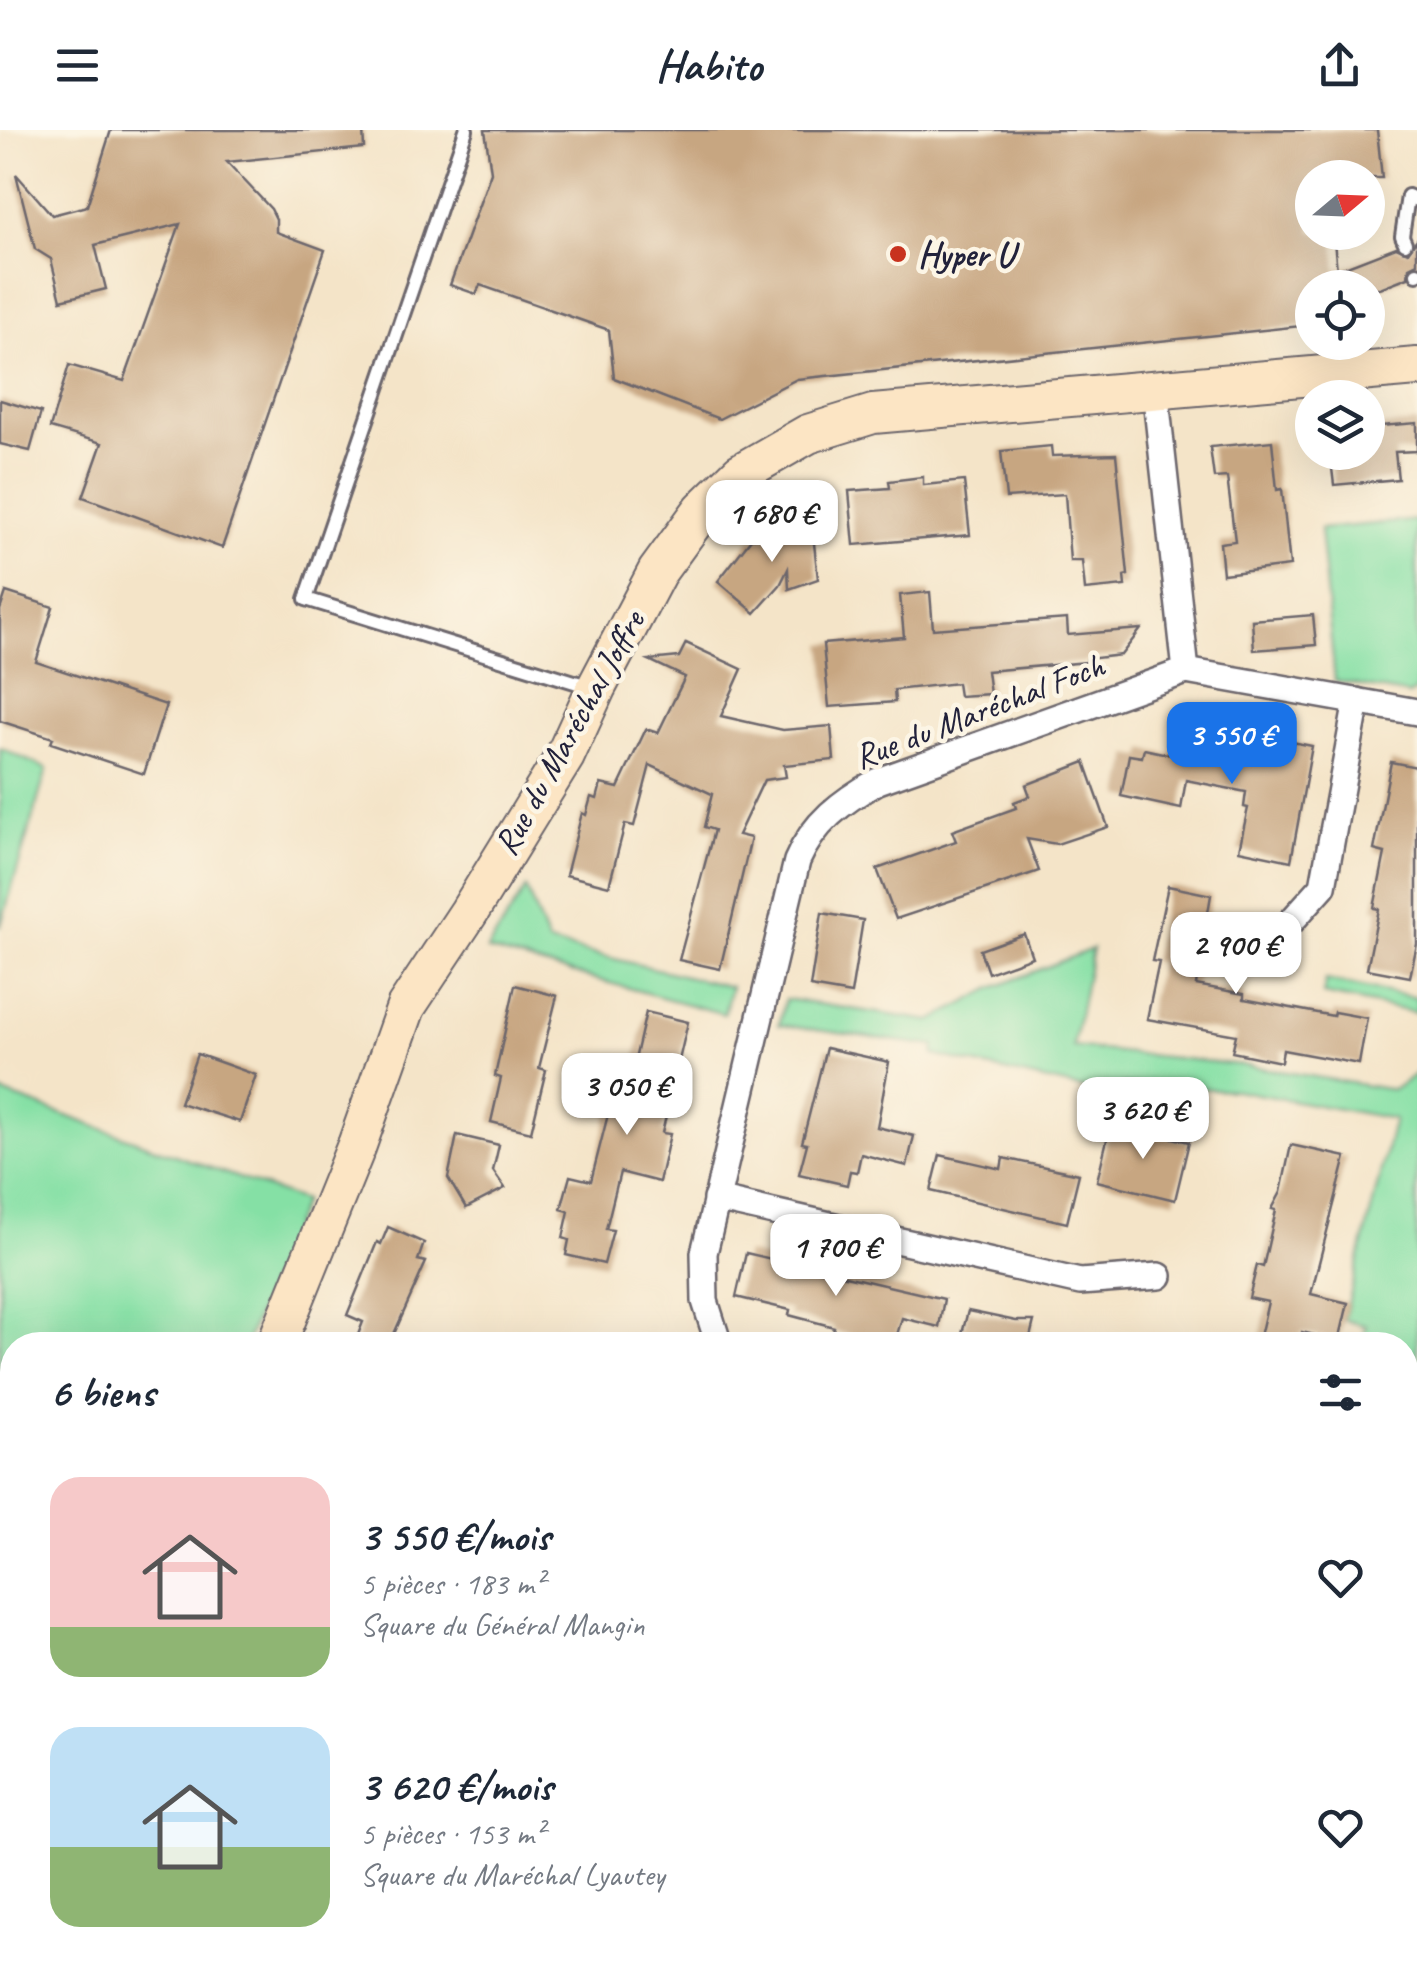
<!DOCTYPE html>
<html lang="fr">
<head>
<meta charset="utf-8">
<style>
	:root { --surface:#fff; --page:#f6f6f7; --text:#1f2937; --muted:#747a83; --accent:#1a73e8 }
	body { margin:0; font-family:Caveat,sans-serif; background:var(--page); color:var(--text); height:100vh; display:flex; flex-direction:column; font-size:38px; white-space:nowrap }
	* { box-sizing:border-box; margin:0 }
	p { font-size:32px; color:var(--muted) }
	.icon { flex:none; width:55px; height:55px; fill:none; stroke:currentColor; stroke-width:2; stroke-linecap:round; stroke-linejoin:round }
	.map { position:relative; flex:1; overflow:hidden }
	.details { position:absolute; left:0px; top:1202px; width:1418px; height:642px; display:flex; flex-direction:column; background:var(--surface); border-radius:40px 40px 0 0; box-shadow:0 10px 40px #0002 }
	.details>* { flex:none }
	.needle { width:65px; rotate:71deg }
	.tools { position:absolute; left:1295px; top:30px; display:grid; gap:20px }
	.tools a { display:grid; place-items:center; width:90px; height:90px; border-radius:50%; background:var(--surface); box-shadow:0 10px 40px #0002; font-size:50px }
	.price { position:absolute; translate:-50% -85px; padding:0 22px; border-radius:20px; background:#fff; color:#222; font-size:32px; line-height:65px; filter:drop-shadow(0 2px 5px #0008) }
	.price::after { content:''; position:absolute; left:50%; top:60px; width:30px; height:22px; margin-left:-15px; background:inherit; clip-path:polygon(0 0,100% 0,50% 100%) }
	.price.selected { background:var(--accent); color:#fff }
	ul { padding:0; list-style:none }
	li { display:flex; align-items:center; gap:30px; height:250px; padding:0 50px }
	li span { display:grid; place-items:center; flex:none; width:280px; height:200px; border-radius:30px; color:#555 }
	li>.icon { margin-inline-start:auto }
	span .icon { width:120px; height:120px; fill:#fffc; stroke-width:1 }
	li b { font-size:42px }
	h2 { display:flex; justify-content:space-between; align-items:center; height:120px; padding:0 50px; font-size:42px }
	header { display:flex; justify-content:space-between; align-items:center; height:130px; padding:0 50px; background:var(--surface); font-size:45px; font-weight:700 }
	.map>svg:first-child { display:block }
	.green { fill:#85e0a5; stroke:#548170; stroke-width:2.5 }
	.forest { fill:#6cbe8a; stroke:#477062; stroke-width:2.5 }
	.building { fill:#c7a681 }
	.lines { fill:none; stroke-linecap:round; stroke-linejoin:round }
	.lane-casing { stroke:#6c666c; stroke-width:18 }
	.street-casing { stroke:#6c666c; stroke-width:30 }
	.secondary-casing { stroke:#6c666c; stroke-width:42 }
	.lane { stroke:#fff; stroke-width:12 }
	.street { stroke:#fff; stroke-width:25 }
	.secondary { stroke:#fce5c4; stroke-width:38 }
	.poi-dot { fill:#c8321e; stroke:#fcf5e5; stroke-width:4 }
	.labels { text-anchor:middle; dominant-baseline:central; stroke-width:9; stroke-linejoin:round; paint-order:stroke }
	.poi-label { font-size:35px; font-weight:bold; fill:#22223b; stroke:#fcf5e5; text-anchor:start }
	.street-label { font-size:35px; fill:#22223b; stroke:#fcf5e5 }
</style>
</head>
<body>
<header><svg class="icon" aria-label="menu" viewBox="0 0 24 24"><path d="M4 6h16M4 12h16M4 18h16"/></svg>Habito<svg class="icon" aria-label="share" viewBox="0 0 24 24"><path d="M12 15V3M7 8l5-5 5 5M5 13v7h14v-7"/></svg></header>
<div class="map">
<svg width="1417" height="1844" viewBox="0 0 1417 1844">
	<rect width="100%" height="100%" fill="#fcf5e5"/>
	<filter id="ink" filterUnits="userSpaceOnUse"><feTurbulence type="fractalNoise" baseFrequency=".01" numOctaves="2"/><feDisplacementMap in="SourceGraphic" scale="20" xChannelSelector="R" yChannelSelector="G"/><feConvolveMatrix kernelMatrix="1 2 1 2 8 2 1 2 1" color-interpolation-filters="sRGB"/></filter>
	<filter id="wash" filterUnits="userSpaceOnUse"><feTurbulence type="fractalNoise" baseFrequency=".0048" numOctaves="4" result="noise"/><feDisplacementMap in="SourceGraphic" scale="40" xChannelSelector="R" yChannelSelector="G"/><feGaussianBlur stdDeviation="2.25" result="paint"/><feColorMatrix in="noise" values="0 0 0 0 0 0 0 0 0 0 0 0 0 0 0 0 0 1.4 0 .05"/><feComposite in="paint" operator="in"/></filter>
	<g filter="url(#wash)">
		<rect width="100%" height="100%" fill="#f4e4c8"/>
		<!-- green -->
		<g class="green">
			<path d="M1417 390V560L1409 565 1335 551 1320 399Z"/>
			<path d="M0 618 47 639 0 798Z"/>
			<path d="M526 758 548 813 731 857 724 884 487 820Z"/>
			<path d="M1092 819 1073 917 1250 936 1393 960 1417 943V1384L1405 1397V1215H1362L1366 1196 1344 1190 1394 989 1235 960 1121 955 1118 967 934 925 935 916 779 895 785 869 931 891 993 858Z"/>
			<path d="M1326 850 1417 868V883L1323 864Z"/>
			<path d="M0 962 303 1071 245 1215H12V1643L0 1649Z"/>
			<path d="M1417 1672V1844H1389L1338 1833 1405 1832V1678Z"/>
		</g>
		<!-- forest -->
		<path class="forest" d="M715 1833H778L777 1838 768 1844H724Z"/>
		<g id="blocks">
			<!-- building -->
			<g class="building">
				<path d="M111 0H363L364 18 227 32 271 79 276 89V102L325 120 222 418 83 367 102 313 50 298 69 235 124 251 180 94 95 115 106 159 61 170 51 129 35 119 16 44 52 85 87 76Z"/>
				<path d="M485 0H1377L1382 48H1312V102H1333L1337 140 1396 117 1408 122 1417 109V133L1409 137 1408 147 1380 158H1312V172H1308L1311 195 797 249 719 289 614 248 609 200 480 155 476 164 450 155 491 42Z"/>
				<path d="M0 270 41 282 30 321 0 314Z"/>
				<path d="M1417 293V321L1395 322 1398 349 1334 355 1330 322H1368V297Z"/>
				<path d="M1272 311 1277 360 1282 359 1290 436 1223 444 1220 413 1235 411 1227 347 1214 348 1210 317Z"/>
				<path d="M1051 316 1052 326 1116 324 1128 445 1124 446 1125 456 1085 460 1082 431H1070L1065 364 1006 368 1001 321Z"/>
				<path d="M923 347V355L964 351 970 405 854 415 849 361 890 358 889 351Z"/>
				<path d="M812 396 818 449 789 459 788 439 780 455 755 483 718 451 751 409 767 406V400Z"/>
				<path d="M6 462 53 477 36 532 166 575 144 644 51 613 53 608 0 591V480Z"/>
				<path d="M930 462 933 499 1067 489 1068 505 1141 499 1121 525 1087 529V532L987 541 990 564 959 566 957 553 894 560 895 572 829 577 823 514 904 507 900 465Z"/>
				<path d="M1313 485 1316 515 1254 520 1252 490Z"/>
				<path d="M686 513 742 539 721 586 783 600 831 596 834 630 784 635 786 647 764 650 738 705 751 708 720 839 679 830 714 700 704 697 712 664 650 635 634 696 625 694 609 756 566 745 582 683 586 685 591 667 597 669 601 654 618 658 646 599 658 603 685 547 649 530 679 527Z"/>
				<path d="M1262 606 1312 616 1291 731 1239 720 1248 678 1244 677 1246 662 1186 650 1181 679 1121 666 1129 625 1142 627 1144 619 1172 625 1174 612 1258 630Z"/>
				<path d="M1085 632 1108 697 1057 714 1027 709 1039 741 896 789 877 739 956 711 952 701 1016 678 1014 672 1030 666 1026 655Z"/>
				<path d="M1391 632 1417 637V814L1410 847 1367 839 1379 779 1374 778 1385 723 1374 720Z"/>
				<path d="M1168 756 1211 765 1196 855 1244 864V869L1333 886 1334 882 1367 888 1359 934 1283 920 1281 932 1232 922 1236 905 1147 889 1159 832 1152 831Z"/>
				<path d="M822 783 863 790 851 864 810 857Z"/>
				<path d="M1024 804 1032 827 988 843 980 820Z"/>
				<path d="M515 855 557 866 539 938 546 940 531 1002 491 992 501 948 495 946Z"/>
				<path d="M646 882 688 892 662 1003 670 1004 659 1052 620 1042 606 1099 613 1100 604 1134 566 1125 569 1110 563 1108 569 1081 561 1079 570 1046 591 1051 615 957 628 960Z"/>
				<path d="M826 918 889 932 877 997 914 1006 907 1036 861 1024 857 1042 850 1041 847 1055 799 1044 807 1014 802 1013Z"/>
				<path d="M197 924 256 945 240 992 180 973Z"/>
				<path d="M1111 993 1189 1012 1175 1070 1097 1051Z"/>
				<path d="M457 1005 499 1015 493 1041 505 1058 466 1078 448 1048Z"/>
				<path d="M1291 1015 1346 1027 1311 1164 1348 1173 1339 1211 1302 1202 1299 1215H1258L1268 1172 1249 1168 1257 1135 1263 1137 1276 1080 1272 1079 1281 1062Z"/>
				<path d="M940 1025 1001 1039 1003 1028 1079 1044 1067 1093 931 1061Z"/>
				<path d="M388 1097 424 1113 418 1130 426 1132 389 1215H354L363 1192 347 1185 377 1112 381 1114Z"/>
				<path d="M746 1123 944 1169 939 1197 902 1188 894 1215 833 1201 834 1197 789 1185 790 1180 736 1167Z"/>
				<path d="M968 1181 1016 1191H1034L1028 1215H959Z"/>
			</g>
		</g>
	</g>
	<g filter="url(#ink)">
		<use href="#blocks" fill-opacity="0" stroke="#6c666c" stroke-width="2.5"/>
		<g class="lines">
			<defs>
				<g id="lane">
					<path d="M466 0 306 469 594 558"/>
					<path d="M1405 113 1402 106 1408 66 1417 70"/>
					<path d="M1417 143V144"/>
				</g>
				<g id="street">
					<path d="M1186 541 1417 582"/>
					<path d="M1280 804 1323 756 1357 571"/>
					<path d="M716 1069 1080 1152 1159 1146"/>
					<path d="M719 1215 705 1171 704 1123 797 731C813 693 842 671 878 651L1186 541 1155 259"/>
					<path d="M1405 1485 1417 1479"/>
					<path d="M1294 1832 1345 1844"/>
					<path d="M1010 1844 1012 1832"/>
				</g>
				<g id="secondary">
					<path d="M276 1215 357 1015 406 877 469 782 565 626 596 558 657 442 703 379 740 343 808 304 873 284 1417 237"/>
					<path d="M0 1689 12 1686"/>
				</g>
			</defs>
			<!-- lane casing -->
			<use href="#lane" class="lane-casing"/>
			<!-- street casing -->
			<use href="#street" class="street-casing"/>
			<!-- secondary casing -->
			<use href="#secondary" class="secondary-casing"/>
			<!-- lane -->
			<use href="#lane" class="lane"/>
			<!-- street -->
			<use href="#street" class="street"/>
			<!-- secondary -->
			<use href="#secondary" class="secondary"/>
		</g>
	</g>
	<!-- markers -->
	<circle class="poi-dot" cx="898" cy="124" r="10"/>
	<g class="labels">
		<!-- poi labels -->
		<g class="poi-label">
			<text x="918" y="124">Hyper U</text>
		</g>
		<!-- street labels -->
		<g class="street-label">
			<text transform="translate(979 581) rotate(-21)">Rue du Maréchal Foch</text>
			<text transform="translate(569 603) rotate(-61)">Rue du Maréchal Joffre</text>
		</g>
	</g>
</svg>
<div class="tools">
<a><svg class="needle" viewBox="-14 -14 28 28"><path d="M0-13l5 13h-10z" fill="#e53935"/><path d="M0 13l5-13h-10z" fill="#747a83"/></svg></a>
<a><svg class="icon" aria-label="locate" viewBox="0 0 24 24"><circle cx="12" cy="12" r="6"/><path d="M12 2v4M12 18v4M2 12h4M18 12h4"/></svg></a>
<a><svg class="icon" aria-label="layers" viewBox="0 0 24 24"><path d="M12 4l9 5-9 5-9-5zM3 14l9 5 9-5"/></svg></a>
</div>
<b class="price" style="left:772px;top:435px">1 680 €</b>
<b class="price selected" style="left:1232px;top:657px">3 550 €</b>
<b class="price" style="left:1236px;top:867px">2 900 €</b>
<b class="price" style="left:627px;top:1008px">3 050 €</b>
<b class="price" style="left:1143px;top:1032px">3 620 €</b>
<b class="price" style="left:836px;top:1169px">1 700 €</b>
<section class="details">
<h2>6 biens<svg class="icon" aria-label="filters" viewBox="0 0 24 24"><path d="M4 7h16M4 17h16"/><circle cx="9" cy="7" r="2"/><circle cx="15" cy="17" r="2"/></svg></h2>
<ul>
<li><span style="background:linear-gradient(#f6c9c9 75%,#8fb573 0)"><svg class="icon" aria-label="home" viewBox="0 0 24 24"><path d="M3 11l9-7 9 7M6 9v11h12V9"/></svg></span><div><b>3 550 €/mois</b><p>5 pièces · 183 m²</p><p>Square du Général Mangin</p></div><svg class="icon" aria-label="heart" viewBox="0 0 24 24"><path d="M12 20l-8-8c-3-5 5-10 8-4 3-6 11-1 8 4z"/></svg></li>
<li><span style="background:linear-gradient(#bfe0f5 60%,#8fb573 0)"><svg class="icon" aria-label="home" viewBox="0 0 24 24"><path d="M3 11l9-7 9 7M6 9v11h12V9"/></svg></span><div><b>3 620 €/mois</b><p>5 pièces · 153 m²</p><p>Square du Maréchal Lyautey</p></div><svg class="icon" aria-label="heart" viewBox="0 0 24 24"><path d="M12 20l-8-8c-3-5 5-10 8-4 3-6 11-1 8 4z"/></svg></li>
</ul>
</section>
</div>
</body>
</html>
